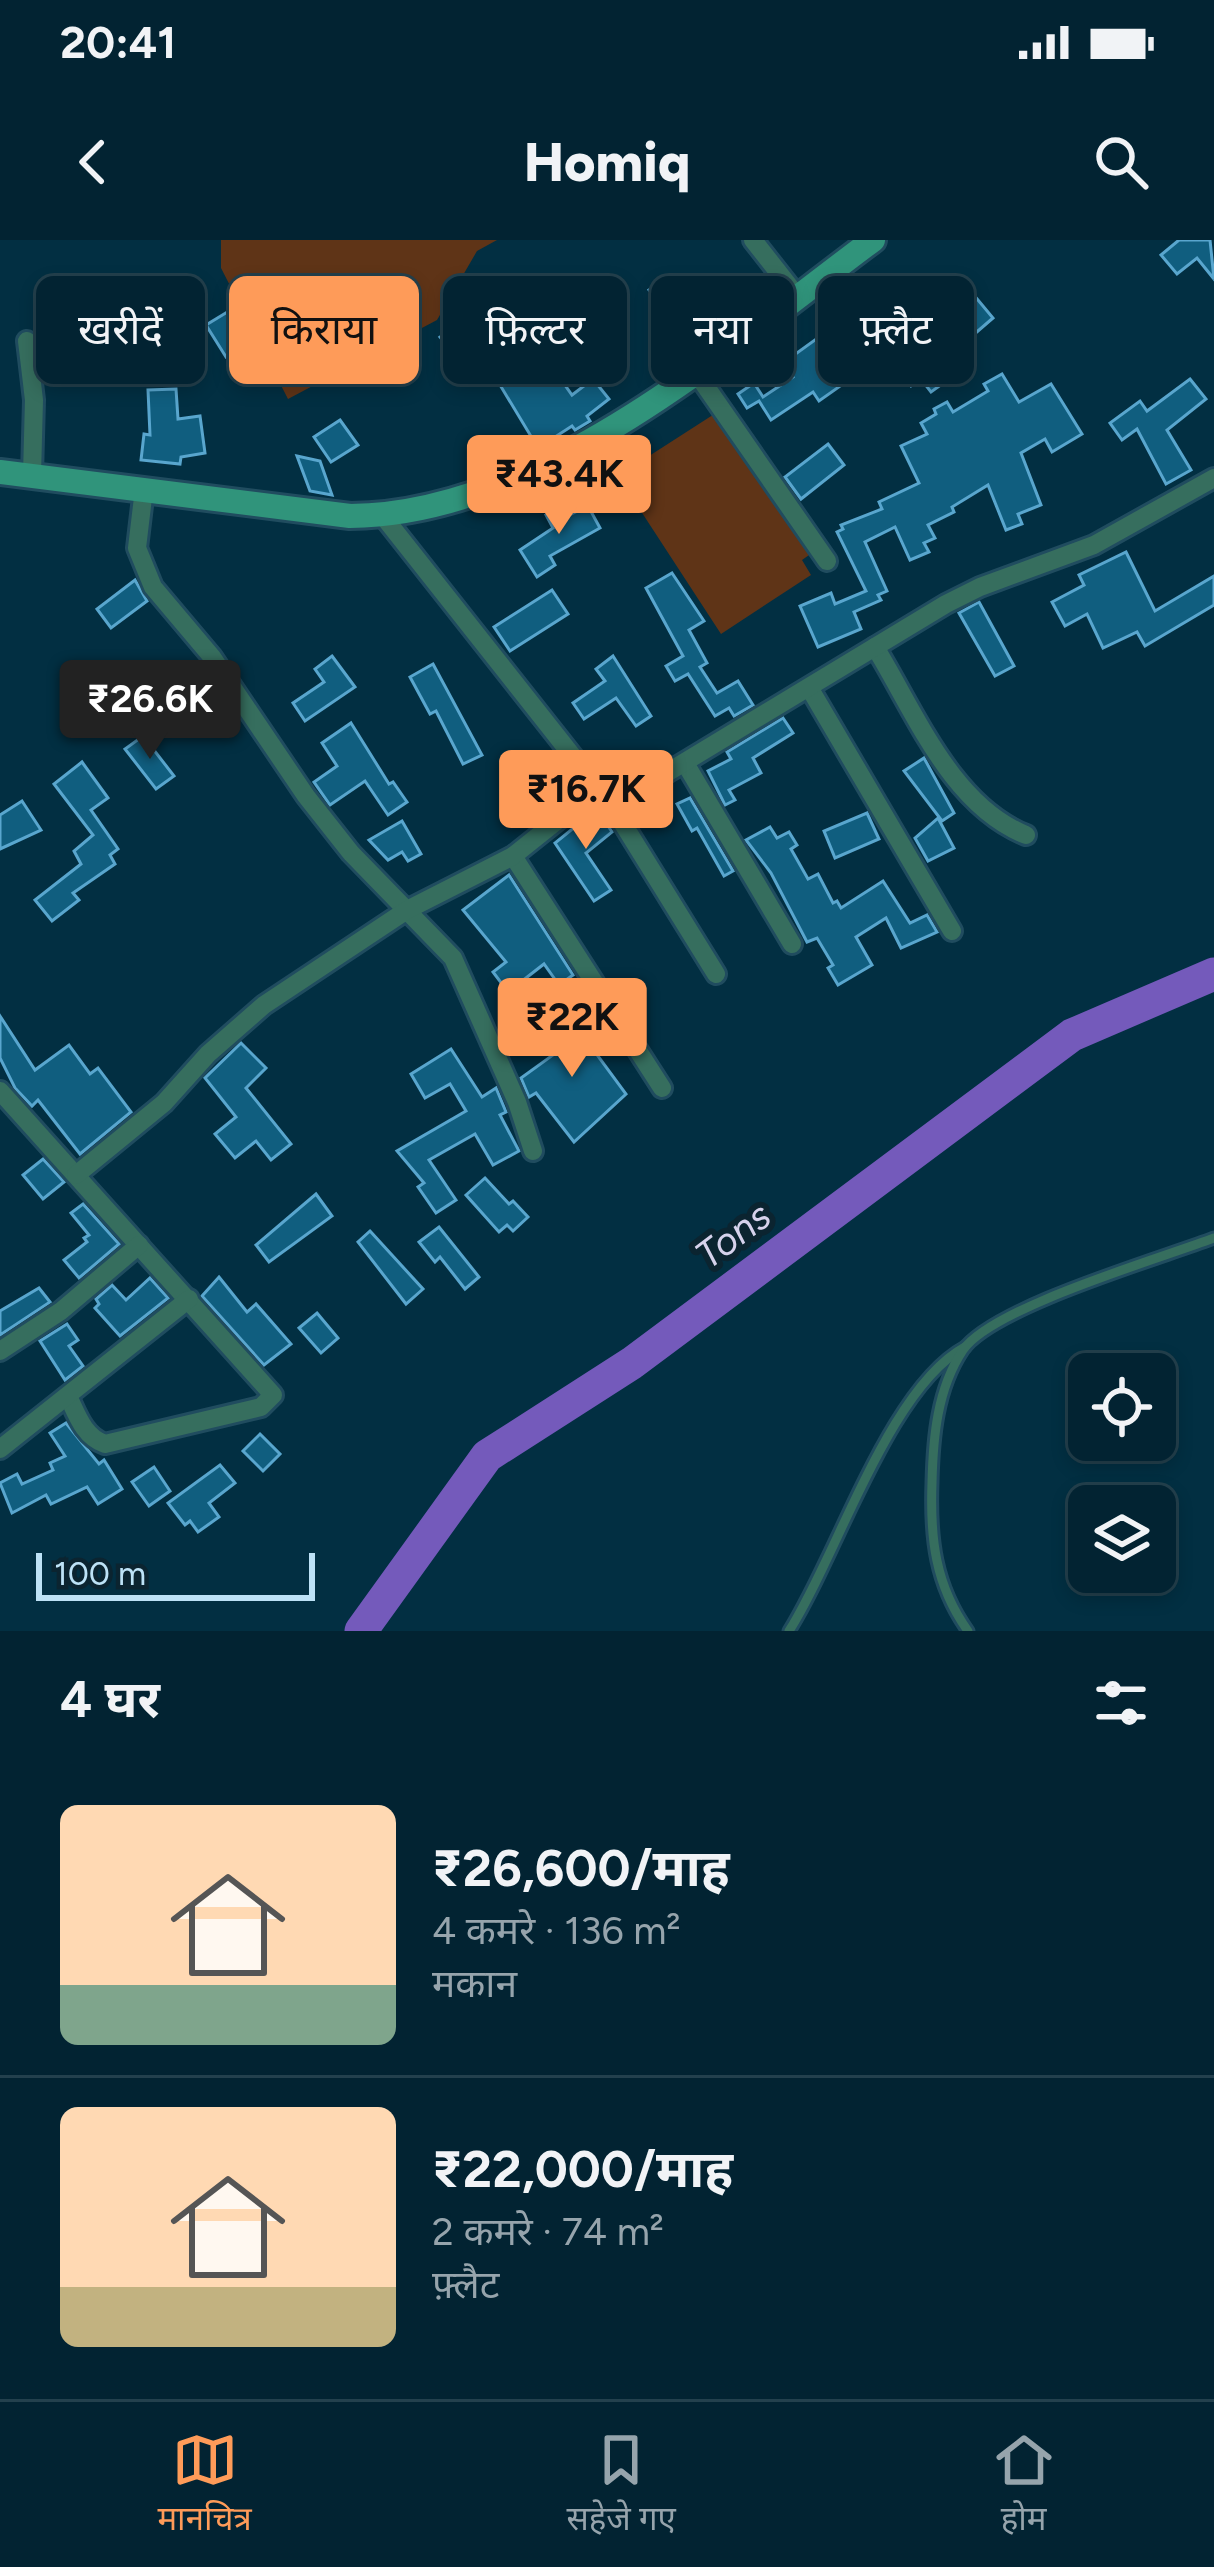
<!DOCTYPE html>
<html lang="hi">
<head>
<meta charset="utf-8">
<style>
	:root { --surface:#022332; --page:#102f3e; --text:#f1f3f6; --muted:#96a4ac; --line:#23404d; --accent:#fe9b59 }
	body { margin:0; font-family:Figtree,"Noto Sans Devanagari",sans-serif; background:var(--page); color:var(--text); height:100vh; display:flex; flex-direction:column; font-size:45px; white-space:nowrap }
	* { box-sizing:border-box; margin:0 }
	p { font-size:39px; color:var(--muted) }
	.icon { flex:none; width:66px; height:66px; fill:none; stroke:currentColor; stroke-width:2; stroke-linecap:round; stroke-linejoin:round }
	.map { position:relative; height:1391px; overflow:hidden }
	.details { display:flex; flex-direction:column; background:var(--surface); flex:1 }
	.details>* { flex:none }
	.banner { position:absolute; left:36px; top:36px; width:1143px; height:108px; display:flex; gap:24px }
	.buttons { position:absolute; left:1068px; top:1113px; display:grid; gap:24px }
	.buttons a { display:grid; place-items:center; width:108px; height:108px; border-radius:18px; background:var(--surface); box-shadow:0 6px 18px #0003,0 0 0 3px var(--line); font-size:60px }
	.scale { position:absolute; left:36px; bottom:30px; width:279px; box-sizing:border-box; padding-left:12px; border:6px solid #bde2f6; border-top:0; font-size:33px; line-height:42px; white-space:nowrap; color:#bde2f6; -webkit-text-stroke:9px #0b2430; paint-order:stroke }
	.price { position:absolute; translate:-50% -102px; padding:0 27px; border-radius:12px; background:var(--accent); color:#111; font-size:39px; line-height:78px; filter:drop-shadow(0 3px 6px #0008) }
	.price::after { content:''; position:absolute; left:50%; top:72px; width:36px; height:27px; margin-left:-18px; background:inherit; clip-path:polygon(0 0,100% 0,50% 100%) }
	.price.current { background:#222; color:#fff }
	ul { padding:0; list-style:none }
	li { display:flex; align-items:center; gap:36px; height:300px; padding:0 60px }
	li+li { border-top:3px solid var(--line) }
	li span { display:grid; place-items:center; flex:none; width:336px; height:240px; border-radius:18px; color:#555 }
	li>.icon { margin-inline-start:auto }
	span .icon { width:144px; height:144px; fill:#fffc; stroke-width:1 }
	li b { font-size:51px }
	h2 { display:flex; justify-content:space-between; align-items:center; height:144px; padding:0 60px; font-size:51px }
	.tag { padding:0 42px; border-radius:18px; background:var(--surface); box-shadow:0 6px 18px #0003,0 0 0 3px var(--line); font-size:42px; line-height:108px }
	.tag.current { background:var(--accent); color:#111 }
	.status { display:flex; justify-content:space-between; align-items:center; height:84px; padding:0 60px; background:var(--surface); direction:ltr }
	.status svg { height:33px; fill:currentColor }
	header { display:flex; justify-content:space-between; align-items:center; height:156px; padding:0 60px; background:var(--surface); font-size:54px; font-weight:800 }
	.tab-bar { display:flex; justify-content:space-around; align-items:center; height:168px; border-top:3px solid var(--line); background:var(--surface); font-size:33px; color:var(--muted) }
	.tab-bar a { display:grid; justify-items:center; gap:6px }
	.tab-bar .current { color:var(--accent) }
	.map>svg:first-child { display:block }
	.green { fill:#5f3417 }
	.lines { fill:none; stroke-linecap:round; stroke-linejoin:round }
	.river { stroke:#745abb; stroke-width:33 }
	.building { fill:#105e7f; stroke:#59a6ce; stroke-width:3 }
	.lane-casing { stroke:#204c5f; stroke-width:15 }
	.street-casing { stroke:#204c5f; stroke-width:24 }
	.secondary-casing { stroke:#204c5f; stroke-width:30 }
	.lane { stroke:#366e5e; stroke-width:9 }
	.street { stroke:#366e5e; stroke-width:18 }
	.secondary { stroke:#30947b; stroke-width:24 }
	.labels { text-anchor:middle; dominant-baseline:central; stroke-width:12; stroke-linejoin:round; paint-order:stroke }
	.water-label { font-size:39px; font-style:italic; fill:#d6d2ec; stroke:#0b2430 }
</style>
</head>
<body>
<div class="status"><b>20:41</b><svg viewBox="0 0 49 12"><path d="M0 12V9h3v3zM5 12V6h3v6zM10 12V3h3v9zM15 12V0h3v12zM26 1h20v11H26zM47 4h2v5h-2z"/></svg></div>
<header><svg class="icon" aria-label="back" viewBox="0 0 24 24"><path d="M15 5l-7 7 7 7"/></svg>Homiq<svg class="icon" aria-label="search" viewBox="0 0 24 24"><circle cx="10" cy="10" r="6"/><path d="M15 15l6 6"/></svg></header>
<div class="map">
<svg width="1214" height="1391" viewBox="0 0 1214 1391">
	<rect width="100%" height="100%" fill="#022f42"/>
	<!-- green -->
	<g class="green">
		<path d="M221 0H497L477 11 437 80 288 159 221 28Z"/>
		<path d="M719 171 812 313 802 320 811 335 721 394 618 236Z"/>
	</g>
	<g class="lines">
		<!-- river -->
		<path class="river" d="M361 1391 487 1216 632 1123 1072 795 1214 734"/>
	</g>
	<!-- building -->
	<g class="building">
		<path d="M1179 0H1210L1214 39 1197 18 1177 34 1161 15Z"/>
		<path d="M958 36 993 78 964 103 928 60Z"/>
		<path d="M666 39 688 73 693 70 706 87 667 109 658 95 672 85 649 50Z"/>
		<path d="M492 44 511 70 475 96 485 110 463 125 440 97 471 76 464 65Z"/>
		<path d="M229 71 249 103 226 117 206 85Z"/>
		<path d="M553 79 575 112 553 128 572 155 593 139 609 159 587 176 590 181 575 190 572 186 538 208 491 130 511 117 516 123 543 105 534 92Z"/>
		<path d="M894 79 927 117 934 112 952 137 931 152 921 139 911 146 887 113 819 161 813 152 771 180 759 161 747 168 738 154 754 143 763 157 793 137 783 123 819 97 835 119Z"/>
		<path d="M1002 134 1019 162 1051 144 1082 194 1052 212 1045 199 1021 213 1041 265 1018 274 1022 284 1006 290 988 245 952 267 954 272 928 285 935 298 924 303 929 312 910 320 895 287 865 302 887 351 878 355 881 360 854 372 861 389 818 407 800 366 831 353 835 364 866 351 837 292 843 289 841 285 882 269 879 262 919 243 901 206 927 194 921 183 936 174 934 169 947 162 953 172 988 151 984 144Z"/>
		<path d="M1190 139 1206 159 1167 190 1191 230 1166 244 1137 189 1122 200 1110 183 1140 161 1147 171Z"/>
		<path d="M176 149 178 179 200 176 205 213 181 217 180 224 141 220 144 194 150 195 148 150Z"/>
		<path d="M340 180 358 205 331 222 314 197Z"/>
		<path d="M828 204 844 225 801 259 785 237Z"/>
		<path d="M297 216 320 221 332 255 310 251Z"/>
		<path d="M588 266 600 288 550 316 555 325 537 337 520 310 553 288 546 275 562 267 567 276Z"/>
		<path d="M1126 312 1155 371 1214 336V365L1145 406 1137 392 1103 408 1087 374 1065 386 1052 362 1084 345 1079 335Z"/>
		<path d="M672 333 704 381 689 390 707 423 700 427 717 453 738 441 753 465 734 476 729 468 715 476 688 434 675 441 666 426 683 416 646 348Z"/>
		<path d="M135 340 147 361 111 388 97 369Z"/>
		<path d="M552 350 568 374 510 411 494 387Z"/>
		<path d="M979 362 1014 426 995 436 959 373Z"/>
		<path d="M332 416 355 447 305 481 293 463 324 442 315 429Z"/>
		<path d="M613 416 651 476 636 486 616 458 584 479 573 463 605 441 596 429Z"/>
		<path d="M433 424 482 515 463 524 436 471 430 474 410 437Z"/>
		<path d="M783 478 793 493 753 518 761 533 729 550 735 560 725 565 708 531 731 519 727 512Z"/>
		<path d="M351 483 389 544 393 542 407 562 388 575 365 541 330 565 314 542 337 526 322 503Z"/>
		<path d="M143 496 174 536 156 549 125 509Z"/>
		<path d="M924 518 954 573 942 581 904 531Z"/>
		<path d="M82 522 108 558 91 570 118 609 110 615 115 624 73 653 79 660 52 681 35 660 81 624 74 611 93 595 54 544Z"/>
		<path d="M690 558 733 631 724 636 697 588 692 591 677 564Z"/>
		<path d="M22 561 41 590 0 609V575Z"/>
		<path d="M597 569 612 592 586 613 611 650 594 661 555 603Z"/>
		<path d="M867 573 879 599 835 618 824 591Z"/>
		<path d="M938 578 954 608 928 621 915 598Z"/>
		<path d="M402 581 421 614 408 621 402 612 388 620 369 600Z"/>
		<path d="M770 587 777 598 789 592 797 605 791 609 808 639 818 634 833 663 837 661 841 668 883 641 910 683 927 675 937 692 901 708 886 678 856 697 872 725 838 745 828 728 833 725 817 698 807 702 771 633 746 600Z"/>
		<path d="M509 635 573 735 559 745 544 724 508 752 493 732 506 722 463 670Z"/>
		<path d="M558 775 564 784 569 781 581 799 584 797 626 854 574 902 536 853 529 857 521 838 553 815 536 790Z"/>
		<path d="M0 776 35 830 69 805 90 834 98 828 131 872 80 914 38 860 32 866 15 848 0 818Z"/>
		<path d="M241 803 266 828 246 848 291 904 271 920 256 901 235 918 215 894 236 877 205 838Z"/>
		<path d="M451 809 482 857 496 848 506 872 500 875 519 911 493 925 475 894 429 920 456 960 436 973 418 947 424 943 397 911 466 871 450 844 425 858 411 834Z"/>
		<path d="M43 919 64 942 43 959 23 935Z"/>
		<path d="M485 938 509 964 513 961 528 977 513 991 507 985 499 992 466 955Z"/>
		<path d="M316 954 332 976 269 1022 256 1005Z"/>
		<path d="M83 964 119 1004 79 1038 64 1020 87 1002 84 998 89 995 71 973Z"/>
		<path d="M439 987 479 1037 465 1049 440 1017 435 1022 419 1002Z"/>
		<path d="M370 991 423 1049 406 1064 358 1002Z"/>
		<path d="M219 1037 247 1072 256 1064 291 1104 264 1125 202 1056Z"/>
		<path d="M150 1038 168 1058 120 1096 95 1068 99 1064 96 1059 112 1045 126 1060Z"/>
		<path d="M39 1048 50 1062 0 1095V1071Z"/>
		<path d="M317 1073 338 1098 321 1113 299 1088Z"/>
		<path d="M67 1084 78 1100 69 1106 83 1126 65 1140 40 1101Z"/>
		<path d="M66 1183 99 1224 104 1220 122 1249 98 1264 87 1247 51 1264 46 1255 12 1273 0 1243 17 1234 22 1244 53 1230 50 1223 65 1216 50 1193Z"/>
		<path d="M260 1194 280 1214 263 1231 243 1211Z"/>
		<path d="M220 1225 235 1243 209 1263 219 1277 198 1292 190 1281 185 1285 168 1263Z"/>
		<path d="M154 1227 170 1251 149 1266 132 1242Z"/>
	</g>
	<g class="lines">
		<defs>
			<g id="lane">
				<path d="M789 1391C837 1316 889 1148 965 1107"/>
				<path d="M968 1391C935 1345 930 1298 932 1243 933 1198 937 1149 963 1110 993 1067 1159 1019 1214 998"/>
			</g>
			<g id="street">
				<path d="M753 0 797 56"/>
				<path d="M27 101 34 160 32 235"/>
				<path d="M695 131 827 321"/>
				<path d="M144 249 137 308 153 347 212 417 306 556 351 613 453 718 517 862 533 911"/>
				<path d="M383 276 612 566 716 734"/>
				<path d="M875 407C915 472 951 565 1026 595"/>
				<path d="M810 449 952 691"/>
				<path d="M685 523 792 704"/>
				<path d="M612 566 946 364 980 347 1094 305 1214 238"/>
				<path d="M513 616 662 848"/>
				<path d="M0 851 273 1155 261 1167 105 1204C84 1197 77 1175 68 1156"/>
				<path d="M76 935 164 863 208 814 264 765 407 670 513 616 598 548"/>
				<path d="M0 1111 61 1071 139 1005"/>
				<path d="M0 1209 189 1059"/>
			</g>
			<path id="secondary" d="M0 232 350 276C542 274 726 109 873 0"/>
		</defs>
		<!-- lane casing -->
		<use href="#lane" class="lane-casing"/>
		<!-- street casing -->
		<use href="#street" class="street-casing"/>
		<!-- secondary casing -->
		<use href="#secondary" class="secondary-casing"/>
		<!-- lane -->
		<use href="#lane" class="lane"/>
		<!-- street -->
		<use href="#street" class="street"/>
		<!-- secondary -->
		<use href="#secondary" class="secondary"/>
	</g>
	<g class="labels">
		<!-- water labels -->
		<g class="water-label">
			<text transform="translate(733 995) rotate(-37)">Tons</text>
		</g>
	</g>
</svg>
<div class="buttons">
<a><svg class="icon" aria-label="locate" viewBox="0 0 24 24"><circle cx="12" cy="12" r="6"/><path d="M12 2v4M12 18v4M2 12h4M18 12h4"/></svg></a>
<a><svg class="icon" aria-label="layers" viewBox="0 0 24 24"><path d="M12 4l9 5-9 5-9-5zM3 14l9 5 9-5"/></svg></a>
</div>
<div class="scale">100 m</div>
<b class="price" style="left:559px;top:297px">₹43.4K</b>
<b class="price current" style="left:150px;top:522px">₹26.6K</b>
<b class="price" style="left:586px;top:612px">₹16.7K</b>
<b class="price" style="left:572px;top:840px">₹22K</b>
<div class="banner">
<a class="tag">खरीदें</a>
<a class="tag current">किराया</a>
<a class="tag">फ़िल्टर</a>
<a class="tag">नया</a>
<a class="tag">फ़्लैट</a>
</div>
</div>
<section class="details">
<h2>4 घर<svg class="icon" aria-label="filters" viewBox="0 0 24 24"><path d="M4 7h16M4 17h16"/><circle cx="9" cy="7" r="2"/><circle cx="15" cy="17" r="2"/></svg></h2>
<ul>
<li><span style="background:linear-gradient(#ffd9b3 75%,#7fa58c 0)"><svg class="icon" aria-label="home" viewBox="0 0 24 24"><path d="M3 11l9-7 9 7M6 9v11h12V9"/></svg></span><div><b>₹26,600/माह</b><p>4 कमरे · 136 m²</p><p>मकान</p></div></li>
<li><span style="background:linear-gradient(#ffd9b3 75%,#c2b280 0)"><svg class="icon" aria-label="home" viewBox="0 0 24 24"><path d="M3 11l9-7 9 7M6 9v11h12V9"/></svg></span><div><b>₹22,000/माह</b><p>2 कमरे · 74 m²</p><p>फ़्लैट</p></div></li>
</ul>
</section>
<nav class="tab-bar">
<a class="current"><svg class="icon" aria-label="map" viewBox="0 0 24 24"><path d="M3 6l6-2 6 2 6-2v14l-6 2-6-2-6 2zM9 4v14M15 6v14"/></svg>मानचित्र</a>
<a><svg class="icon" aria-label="saved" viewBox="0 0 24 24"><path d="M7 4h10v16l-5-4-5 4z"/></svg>सहेजे गए</a>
<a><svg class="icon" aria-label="home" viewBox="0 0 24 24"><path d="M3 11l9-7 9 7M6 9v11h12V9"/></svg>होम</a>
</nav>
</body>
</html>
